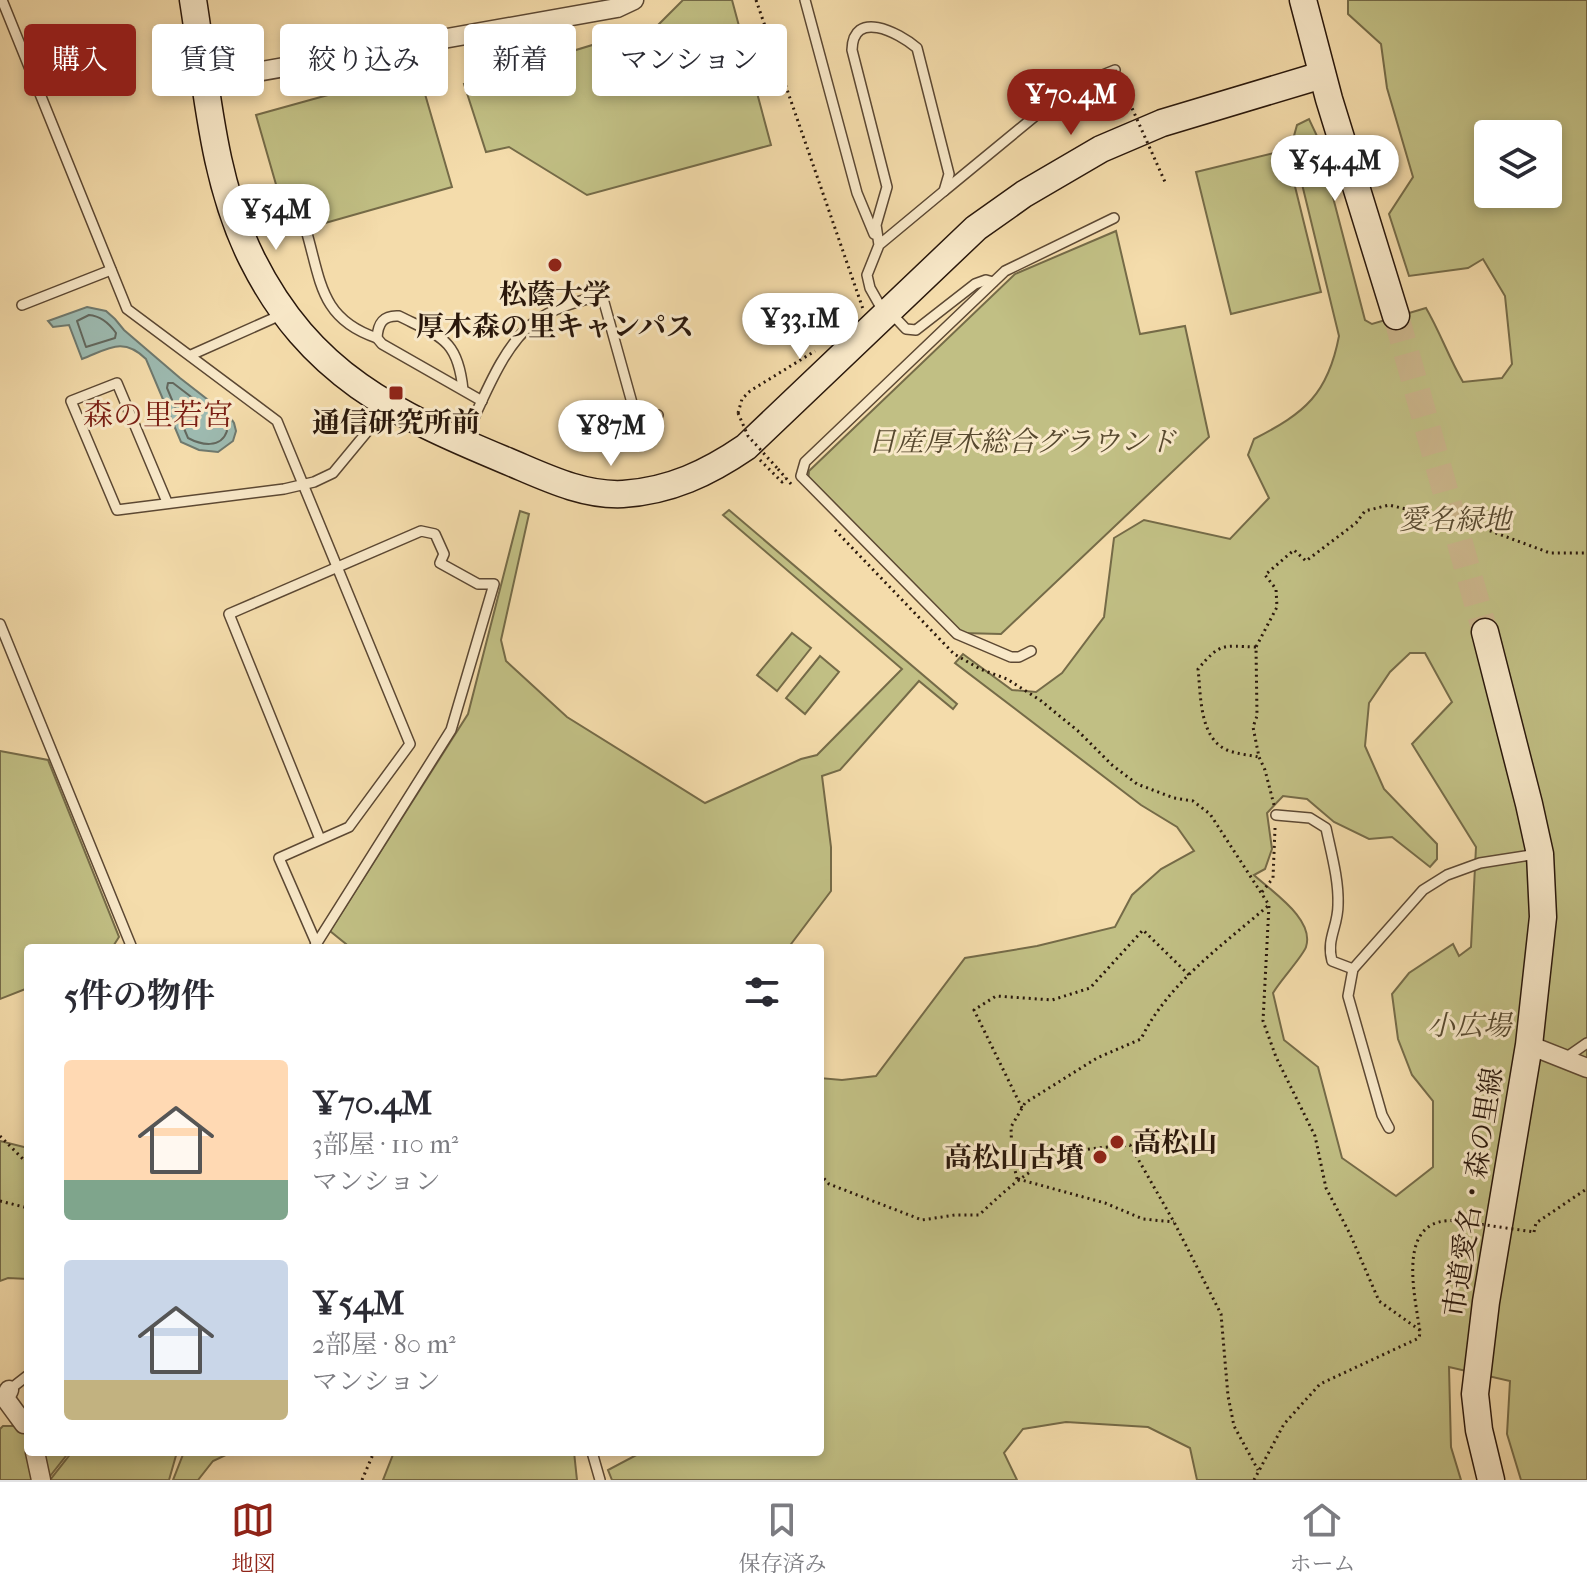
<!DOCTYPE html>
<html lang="ja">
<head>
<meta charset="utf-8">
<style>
	:root { --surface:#fff; --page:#f7f7f7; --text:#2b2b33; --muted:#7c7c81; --line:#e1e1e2; --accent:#8f2418 }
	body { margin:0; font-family:"IM FELL French Canon","Noto Serif JP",serif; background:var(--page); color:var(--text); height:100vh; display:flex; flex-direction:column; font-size:30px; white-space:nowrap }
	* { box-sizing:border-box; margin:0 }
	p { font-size:26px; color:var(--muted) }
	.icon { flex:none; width:44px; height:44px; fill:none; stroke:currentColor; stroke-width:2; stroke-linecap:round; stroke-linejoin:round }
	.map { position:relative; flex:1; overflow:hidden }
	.side { position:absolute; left:24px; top:944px; width:800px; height:512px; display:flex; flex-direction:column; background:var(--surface); border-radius:8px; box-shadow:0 4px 12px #0003 }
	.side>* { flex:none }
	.top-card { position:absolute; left:24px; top:24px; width:800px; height:72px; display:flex; gap:16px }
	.fabs { position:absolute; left:1474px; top:120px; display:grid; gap:16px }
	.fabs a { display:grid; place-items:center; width:88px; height:88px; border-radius:8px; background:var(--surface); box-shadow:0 4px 12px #0003; font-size:40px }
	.price { position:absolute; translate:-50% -68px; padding:0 18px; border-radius:28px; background:#fff; color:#222; font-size:26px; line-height:52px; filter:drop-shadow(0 2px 4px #0008) }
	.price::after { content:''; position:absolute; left:50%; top:48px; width:24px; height:18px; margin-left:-12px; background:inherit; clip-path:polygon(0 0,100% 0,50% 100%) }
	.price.active { background:var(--accent); color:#fff }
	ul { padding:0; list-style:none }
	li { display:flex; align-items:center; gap:24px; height:200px; padding:0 40px }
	li span { display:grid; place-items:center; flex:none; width:224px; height:160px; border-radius:8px; color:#555 }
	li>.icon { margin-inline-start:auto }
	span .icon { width:96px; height:96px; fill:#fffc; stroke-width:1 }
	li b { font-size:34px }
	h2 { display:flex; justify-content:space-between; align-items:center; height:96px; padding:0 40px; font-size:34px }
	.chip { padding:0 28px; border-radius:8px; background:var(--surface); box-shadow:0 4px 12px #0003; font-size:28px; line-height:72px }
	.chip.active { background:var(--accent); color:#fff }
	.tabs { display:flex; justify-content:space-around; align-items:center; height:112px; border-top:2px solid var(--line); background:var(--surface); font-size:22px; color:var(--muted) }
	.tabs a { display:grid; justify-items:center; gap:4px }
	.tabs .active { color:var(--accent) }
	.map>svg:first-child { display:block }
	.green { fill:#c1bf84; stroke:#756b48; stroke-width:2; fill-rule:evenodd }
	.water { fill:#9dbab0; stroke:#6f796e; stroke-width:2 }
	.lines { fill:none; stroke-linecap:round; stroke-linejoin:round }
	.shore { stroke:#63685e; stroke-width:2 }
	.secondary-tunnel { stroke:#cbb58b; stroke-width:26; stroke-dasharray:26 13; stroke-linecap:butt }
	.lane-casing { stroke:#5c4833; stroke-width:12 }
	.street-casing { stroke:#5c4833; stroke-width:21 }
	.secondary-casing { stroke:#29170b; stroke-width:29 }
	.path { stroke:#29170b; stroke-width:3; stroke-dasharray:2 4; stroke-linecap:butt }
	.lane { stroke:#f8e8c8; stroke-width:9 }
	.street { stroke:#f8e8c8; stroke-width:18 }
	.secondary { stroke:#f8e8c8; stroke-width:26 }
	.path-bridge { stroke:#29170b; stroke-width:3; stroke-dasharray:2 4; stroke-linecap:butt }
	.poi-dot { fill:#8f2418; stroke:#f8e8c8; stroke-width:3 }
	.labels { text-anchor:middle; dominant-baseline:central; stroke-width:6; stroke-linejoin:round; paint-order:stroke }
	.poi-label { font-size:28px; font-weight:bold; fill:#29170b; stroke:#f8e8c8 }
	.park-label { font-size:28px; font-style:italic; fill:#57492f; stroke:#f8e8c8 }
	.street-label { font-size:28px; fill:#29170b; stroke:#f8e8c8 }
	.neighbourhood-label { font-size:30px; fill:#7a1f14; stroke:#f8e8c8 }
</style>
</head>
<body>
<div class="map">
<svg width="1587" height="1480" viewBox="0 0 1587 1480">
	<rect width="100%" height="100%" fill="#f4dcab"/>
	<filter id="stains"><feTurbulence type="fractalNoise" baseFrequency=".0025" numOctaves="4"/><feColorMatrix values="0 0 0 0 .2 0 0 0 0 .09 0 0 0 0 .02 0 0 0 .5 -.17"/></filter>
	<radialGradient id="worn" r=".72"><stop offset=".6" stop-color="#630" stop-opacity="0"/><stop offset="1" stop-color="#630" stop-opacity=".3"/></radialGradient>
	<!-- green -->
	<g class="green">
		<path d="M683 0H732L771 145 587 195 509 147 486 152 464 84 658 25Z"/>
		<path d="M1348 0H1587V1480H1521L1507 1434 1510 1381 1449 1367 1451 1447 1461 1480H1197L1190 1448 1148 1427 1066 1422 1023 1429 1004 1453 1017 1480H612L608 1470 642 1452H820V1078L842 1080 876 1076 965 958 1037 946 1115 927 1132 895 1161 869 1194 851 1177 827 1141 805 955 663 963 654 1012 690 1036 692 1062 673 1104 617 1114 538 1144 520 1230 539 1269 498 1248 455 1254 439C1305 413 1328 394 1339 336L1292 143 1297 125 1309 119 1317 136 1365 320 1372 324 1426 308C1440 332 1449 358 1463 382L1502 378 1512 364 1505 296 1483 259 1468 268 1409 276 1389 214 1413 177 1387 88 1381 44 1348 14ZM1488 134H1548V194H1488ZM1410 653H1425L1452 702 1412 744 1476 847 1471 947 1459 956 1453 944 1409 973 1392 994 1398 1039 1412 1075 1433 1101V1167L1396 1196 1342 1158 1318 1067 1284 1040 1273 993C1279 982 1303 956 1306 947 1315 919 1272 892 1254 875L1265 869 1272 849 1267 813 1283 796 1307 799 1334 822 1369 839 1392 837 1430 867 1437 859V844L1384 789 1365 746 1369 703 1390 672Z"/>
		<path d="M418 70 452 187 290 233 256 115Z"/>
		<path d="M1286 150 1321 292 1231 314 1196 172Z"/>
		<path d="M1116 231 1140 334 1185 326 1209 437 1001 634 961 633 808 481 809 471 1015 274Z"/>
		<path d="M729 510 957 704 953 709 919 681 840 770 822 776 831 847V891L788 948H351L330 931 468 714 520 511 529 514 501 640 506 661 567 717 705 803 801 759 817 755 902 669 723 515Z"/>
		<path d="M792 633 811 648 777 691 757 675Z"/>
		<path d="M820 656 839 672 805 714 786 698Z"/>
		<path d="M0 751 48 760 119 937 112 948H28V988L0 999Z"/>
		<path d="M0 1141 28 1148V1279L8 1278 0 1281Z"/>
		<path d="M3 1426H28V1452H69L47 1480H0V1429Z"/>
		<path d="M72 1452H177L169 1480H50Z"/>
		<path d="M184 1452H232L213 1461 198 1480H173Z"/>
		<path d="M394 1452H574L577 1480H383Z"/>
	</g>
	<!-- water -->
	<path class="water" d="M87 307 106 311 115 319 124 330 180 378 230 417 234 423 236 431 233 441 218 452 199 450 181 442 146 359C123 336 108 349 82 359L69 325 53 327 48 321Z"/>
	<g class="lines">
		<!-- shore -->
		<g class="shore">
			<path d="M89 315C101 316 109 323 116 333L115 338 86 347 77 321Z"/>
			<path d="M168 383H173L224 422 227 431C221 449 201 445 188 438L167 388Z"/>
		</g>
		<!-- secondary-tunnel -->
		<path class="secondary-tunnel" d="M1396 316 1485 632"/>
		<defs>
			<g id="lane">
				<path d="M2 0 127 309 277 421 410 744 349 827 279 858 317 945"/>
				<path d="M805 0 857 193 874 234"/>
				<path d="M944 191 1068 89 1115 70"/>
				<path d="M306 230C321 281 320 319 377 338"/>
				<path d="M879 245 876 225 887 187 852 50C853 9 898 32 917 48L949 174 944 191 879 245 867 275 870 288 883 311"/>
				<path d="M22 305 111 270"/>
				<path d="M890 312 906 329 916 330 975 284 986 280 993 282"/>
				<path d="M191 355 274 318 280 313"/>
				<path d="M463 390C458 339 441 337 399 316 383 315 378 323 377 338L382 344 482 401"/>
				<path d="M464 439C482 403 501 348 533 323 552 308 579 301 602 295L634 410 645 417 658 415"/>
				<path d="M167 502 117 383 71 401 117 510 284 489 314 482 333 473 376 421 385 405"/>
				<path d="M0 624 132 948"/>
				<path d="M1031 651 1019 657H1011L957 634 801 476 805 462 1005 271 1114 218"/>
				<path d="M1276 815 1310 818 1326 828C1331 852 1339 880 1338 905 1338 927 1326 939 1332 961L1353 969"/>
				<path d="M315 946 451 730 494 584H478L440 563 444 554 435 534 421 531 229 614 320 839"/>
				<path d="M1564 1059 1587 1043"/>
				<path d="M1389 1128 1382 1115 1348 996 1353 969 1423 890 1447 875 1480 863 1537 854"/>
				<path d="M9 1390 27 1376"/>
				<path d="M592 1452 600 1480"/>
			</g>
			<g id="street">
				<path d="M206 81 617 8 634 0"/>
				<path d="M1529 1045 1587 1068"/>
				<path d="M9 1390 5 1398 24 1424H28"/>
				<path d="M35 1452 41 1480"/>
			</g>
			<g id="secondary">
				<path d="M193 0C207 87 212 179 252 259 310 375 394 414 507 461 543 476 582 496 623 494 670 491 708 473 746 447L976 228 1024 194 1101 149 1162 123 1322 75"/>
				<path d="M1303 0 1329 99 1396 316"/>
				<path d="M1485 632 1529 804 1540 854 1543 917 1529 1045 1486 1302 1475 1394 1479 1430 1491 1480"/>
			</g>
		</defs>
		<!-- lane casing -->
		<use href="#lane" class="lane-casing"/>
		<!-- street casing -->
		<use href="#street" class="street-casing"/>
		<!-- secondary casing -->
		<use href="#secondary" class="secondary-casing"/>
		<!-- path -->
		<g class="path">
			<path d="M756 0 863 309"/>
			<path d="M738 413 742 399 750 391 815 351"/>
			<path d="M760 460 782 482 786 478"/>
			<path d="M778 469 791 484"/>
			<path d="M835 530 954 654 980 669 1007 679 1040 700 1078 731 1112 765 1137 784 1174 798 1193 801 1210 814 1269 905 1263 1021 1276 1057 1315 1136 1326 1188 1350 1234 1379 1301 1421 1331"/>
			<path d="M1256 647C1222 646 1221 642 1198 669 1201 695 1199 738 1227 750 1237 754 1249 755 1259 757"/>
			<path d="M1274 805 1265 770 1259 757 1253 727 1257 716 1256 647 1277 607 1276 589 1265 575 1294 550 1306 561 1356 523 1365 511 1389 505 1477 526 1550 553H1587"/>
			<path d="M1262 892 1273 878 1275 828"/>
			<path d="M1022 1108 974 1010 996 996 1052 1000 1090 988 1143 930 1189 975"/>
			<path d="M0 1136 28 1164"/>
			<path d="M820 1174 829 1184 922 1220 955 1215H979C1009 1187 1038 1159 1080 1151 1096 1147 1114 1147 1130 1145L1174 1222 1221 1314 1228 1396 1234 1426 1258 1470"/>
			<path d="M1017 1179 1012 1157 1011 1127 1025 1103 1097 1058 1141 1039C1168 983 1223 945 1269 905"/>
			<path d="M1018 1179 1105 1203 1143 1219 1174 1222"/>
			<path d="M0 1201 28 1208"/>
			<path d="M1534 1232 1536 1223 1585 1190"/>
			<path d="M362 1480 374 1452"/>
			<path d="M1254 1480 1284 1424 1320 1384 1419 1338C1421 1330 1419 1327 1418 1319 1412 1281 1400 1215 1458 1221"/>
		</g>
		<!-- lane -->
		<use href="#lane" class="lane"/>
		<!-- street -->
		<use href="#street" class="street"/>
		<!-- secondary -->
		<use href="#secondary" class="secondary"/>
		<!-- path-bridge -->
		<g class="path-bridge">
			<path d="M1115 70 1165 182"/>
			<path d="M738 413 748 436 778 469"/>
			<path d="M1458 1221 1534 1232"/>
		</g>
	</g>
	<!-- markers -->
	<g class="poi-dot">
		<circle cx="555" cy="265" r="8"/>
		<rect x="388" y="385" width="16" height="16" rx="4"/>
		<circle cx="1117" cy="1142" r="8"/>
		<circle cx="1100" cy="1157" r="8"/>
	</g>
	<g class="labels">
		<!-- poi labels -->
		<g class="poi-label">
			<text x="555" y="294">松蔭大学<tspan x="555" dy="32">厚木森の里キャンパス</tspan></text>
			<text x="396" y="422">通信研究所前</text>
			<text x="1133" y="1142" text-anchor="start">高松山</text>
			<text x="1084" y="1157" text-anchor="end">高松山古墳</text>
		</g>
		<!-- park labels -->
		<g class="park-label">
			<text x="1022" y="441">日産厚木総合グラウンド</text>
			<text x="1455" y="519">愛名緑地</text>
			<text x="1469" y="1025">小広場</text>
		</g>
		<!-- street labels -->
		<g class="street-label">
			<text transform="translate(1473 1192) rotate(-81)">市道愛名・森の里線</text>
		</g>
		<!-- neighbourhood labels -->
		<g class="neighbourhood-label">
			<text x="158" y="415">森の里若宮</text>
		</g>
	</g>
	<rect width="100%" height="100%" filter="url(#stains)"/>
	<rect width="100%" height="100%" fill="url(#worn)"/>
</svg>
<div class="fabs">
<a><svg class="icon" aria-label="layers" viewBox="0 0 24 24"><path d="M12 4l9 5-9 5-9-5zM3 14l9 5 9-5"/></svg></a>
</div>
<b class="price active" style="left:1071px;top:137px">¥70.4M</b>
<b class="price" style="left:1335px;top:203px">¥54.4M</b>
<b class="price" style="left:276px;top:252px">¥54M</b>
<b class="price" style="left:800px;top:361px">¥33.1M</b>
<b class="price" style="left:611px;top:468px">¥87M</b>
<div class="top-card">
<a class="chip active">購入</a>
<a class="chip">賃貸</a>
<a class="chip">絞り込み</a>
<a class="chip">新着</a>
<a class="chip">マンション</a>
</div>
<section class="side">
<h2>5件の物件<svg class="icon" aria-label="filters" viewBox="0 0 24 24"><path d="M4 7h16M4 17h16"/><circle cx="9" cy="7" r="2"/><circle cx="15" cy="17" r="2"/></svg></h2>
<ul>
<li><span style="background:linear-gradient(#ffd9b3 75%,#7fa58c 0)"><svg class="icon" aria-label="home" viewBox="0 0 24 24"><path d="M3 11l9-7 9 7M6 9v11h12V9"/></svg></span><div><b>¥70.4M</b><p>3部屋 · 110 m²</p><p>マンション</p></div></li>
<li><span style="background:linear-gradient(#c9d6e8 75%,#c2b280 0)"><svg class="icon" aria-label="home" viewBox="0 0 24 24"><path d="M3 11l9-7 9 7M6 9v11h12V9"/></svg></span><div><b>¥54M</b><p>2部屋 · 80 m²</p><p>マンション</p></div></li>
</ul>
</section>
</div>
<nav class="tabs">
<a class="active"><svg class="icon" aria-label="map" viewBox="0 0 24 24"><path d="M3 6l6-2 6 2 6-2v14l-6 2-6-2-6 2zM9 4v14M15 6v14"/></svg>地図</a>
<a><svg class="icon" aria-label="saved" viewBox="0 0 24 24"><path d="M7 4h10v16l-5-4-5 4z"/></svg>保存済み</a>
<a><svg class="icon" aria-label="home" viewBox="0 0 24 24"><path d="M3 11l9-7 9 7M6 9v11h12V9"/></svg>ホーム</a>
</nav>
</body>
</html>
